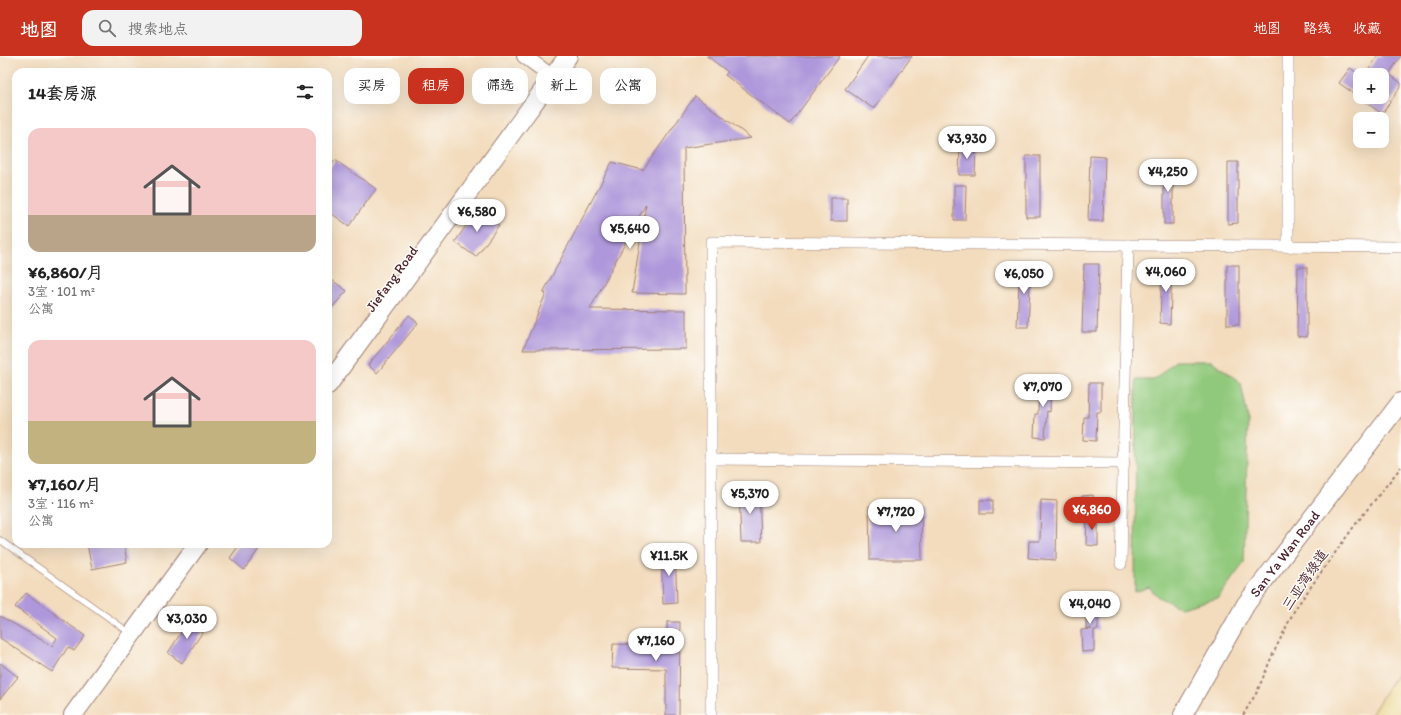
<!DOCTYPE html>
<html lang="zh">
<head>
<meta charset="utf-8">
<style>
	:root { --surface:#fff; --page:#f2f2f2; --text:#222; --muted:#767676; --accent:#c8321e }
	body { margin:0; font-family:Itim,"LXGW WenKai TC",sans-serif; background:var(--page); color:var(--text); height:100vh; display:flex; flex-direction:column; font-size:15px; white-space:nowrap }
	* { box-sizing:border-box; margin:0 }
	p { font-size:13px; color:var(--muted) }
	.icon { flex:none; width:22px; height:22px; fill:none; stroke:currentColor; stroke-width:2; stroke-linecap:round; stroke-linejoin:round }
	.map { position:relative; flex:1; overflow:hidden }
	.drawer { position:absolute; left:12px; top:12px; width:320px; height:480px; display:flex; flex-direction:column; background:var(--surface); border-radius:12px; box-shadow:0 4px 16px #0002 }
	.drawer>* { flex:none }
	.top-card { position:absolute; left:344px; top:12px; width:380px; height:36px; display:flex; gap:8px }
	.fabs { position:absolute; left:1353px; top:12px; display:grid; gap:8px }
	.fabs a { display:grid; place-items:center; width:36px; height:36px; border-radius:8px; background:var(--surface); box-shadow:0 4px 16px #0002; font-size:20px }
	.price { position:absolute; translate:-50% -34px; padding:0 9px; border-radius:14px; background:#fff; color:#222; font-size:13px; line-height:26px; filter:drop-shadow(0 1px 2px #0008) }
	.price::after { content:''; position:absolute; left:50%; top:24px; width:12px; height:9px; margin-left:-6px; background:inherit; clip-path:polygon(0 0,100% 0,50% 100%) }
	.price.active { background:var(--accent); color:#fff }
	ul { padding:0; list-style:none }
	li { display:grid; align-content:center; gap:8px; height:212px; padding:0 16px }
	li span { display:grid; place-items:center; height:124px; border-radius:12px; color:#555 }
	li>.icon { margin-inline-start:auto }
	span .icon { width:72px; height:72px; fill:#fffc; stroke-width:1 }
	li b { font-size:17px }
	h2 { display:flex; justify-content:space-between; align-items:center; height:48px; padding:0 16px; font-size:17px }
	.tag { padding:0 14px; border-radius:12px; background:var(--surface); box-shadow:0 4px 16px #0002; font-size:14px; line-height:36px }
	.tag.active { background:var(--accent); color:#fff }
	header { display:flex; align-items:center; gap:24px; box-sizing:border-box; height:56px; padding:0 20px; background:var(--accent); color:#fff }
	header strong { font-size:19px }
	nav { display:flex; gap:22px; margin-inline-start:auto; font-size:14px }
	.search { width:280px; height:36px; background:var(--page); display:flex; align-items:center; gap:10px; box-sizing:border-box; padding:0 14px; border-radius:12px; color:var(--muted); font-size:15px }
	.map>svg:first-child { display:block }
	.green { fill:#91c97c; stroke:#6e7454 }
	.sand { fill:#eeda9e; stroke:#9c7c64 }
	.building { fill:#ae97da }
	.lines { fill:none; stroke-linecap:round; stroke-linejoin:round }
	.service-casing { stroke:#9e7e74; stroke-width:7 }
	.minor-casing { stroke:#9e7e74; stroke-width:12 }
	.tertiary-casing { stroke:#9e7e74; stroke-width:16 }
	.primary-casing { stroke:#9e7e74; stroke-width:20 }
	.path { stroke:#9e7e74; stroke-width:2; stroke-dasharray:3 3; stroke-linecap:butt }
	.service { stroke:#fff; stroke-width:5.5 }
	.minor { stroke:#fff; stroke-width:11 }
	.tertiary { stroke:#fff; stroke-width:14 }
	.primary { stroke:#fff; stroke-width:18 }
	.labels { text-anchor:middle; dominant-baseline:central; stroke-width:3; stroke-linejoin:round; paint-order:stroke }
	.street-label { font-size:14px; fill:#4a1f2b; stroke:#fdfcf7 }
</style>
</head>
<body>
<header>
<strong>地图</strong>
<div class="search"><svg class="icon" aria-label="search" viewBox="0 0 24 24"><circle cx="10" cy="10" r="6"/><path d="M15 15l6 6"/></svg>搜索地点</div>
<nav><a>地图</a><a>路线</a><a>收藏</a></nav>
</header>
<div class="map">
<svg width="1401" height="659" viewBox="0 0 1401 659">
	<rect width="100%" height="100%" fill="#fdfcf7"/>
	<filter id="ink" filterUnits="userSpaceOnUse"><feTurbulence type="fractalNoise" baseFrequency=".025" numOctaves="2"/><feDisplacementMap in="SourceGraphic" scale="8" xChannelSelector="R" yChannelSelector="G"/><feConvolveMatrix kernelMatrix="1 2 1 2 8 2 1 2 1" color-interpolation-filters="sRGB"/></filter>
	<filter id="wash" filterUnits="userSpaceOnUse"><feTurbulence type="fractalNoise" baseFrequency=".012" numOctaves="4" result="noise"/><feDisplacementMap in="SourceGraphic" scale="16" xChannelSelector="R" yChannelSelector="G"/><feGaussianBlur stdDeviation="0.9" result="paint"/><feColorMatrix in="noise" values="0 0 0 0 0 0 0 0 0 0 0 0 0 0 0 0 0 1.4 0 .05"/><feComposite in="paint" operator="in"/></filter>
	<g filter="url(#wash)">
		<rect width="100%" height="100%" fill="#f3dcbd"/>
		<!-- green -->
		<path class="green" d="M1175 305H1212L1241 327 1248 362 1244 507 1218 542 1181 552 1158 541 1149 531 1135 536 1136 324H1154Z"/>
		<!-- sand -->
		<path class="sand" d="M1401 611V659H1371Z"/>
		<g id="blocks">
			<!-- building -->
			<g class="building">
				<path d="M707 0H840L790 68 725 19 728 16Z"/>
				<path d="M868 0H912L874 53 845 33Z"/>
				<path d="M1378 0H1401L1389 18 1401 27V30L1382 58 1339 27 1350 12 1360 19V41H1382V19H1365Z"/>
				<path d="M695 40 751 82 684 92 685 238 632 237 646 148 590 253 686 254V293L523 294 546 237H543L612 106 643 114Z"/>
				<path d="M960 88 976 89 975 119H959Z"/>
				<rect x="1026" y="100" width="14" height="61"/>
				<path d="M1090 100 1105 101 1103 165H1088Z"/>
				<path d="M335 104 376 133 349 170 328 155V115Z"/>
				<rect x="1164" y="106" width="9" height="62"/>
				<path d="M1228 106H1238V167L1228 168Z"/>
				<path d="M954 129H966L965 164H954Z"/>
				<rect x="831" y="142" width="16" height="23"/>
				<path d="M477 154 499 169 476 201 455 186Z"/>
				<path d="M1020 206 1031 207 1028 271H1017Z"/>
				<path d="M1162 207H1172L1170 268 1160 267Z"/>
				<path d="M1084 208H1099L1097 276H1082Z"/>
				<rect x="1227" y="209" width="12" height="60"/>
				<path d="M1298 211H1307V281L1297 280Z"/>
				<path d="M328 221 347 235 328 256Z"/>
				<path d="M409 259 418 267 377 317 368 309Z"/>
				<path d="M1039 323 1051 324 1050 356 1047 355 1045 382 1034 381 1035 358H1038Z"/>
				<path d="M1089 327H1101V356H1097L1096 385 1083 384 1084 361H1088Z"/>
				<path d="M759 432 761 486H741L739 433Z"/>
				<path d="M1093 439 1094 457H1082V440Z"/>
				<rect x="980" y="444" width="13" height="14"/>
				<path d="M1041 444 1057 445 1056 504 1028 502 1029 485H1040Z"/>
				<path d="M869 450H921L922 504H870Z"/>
				<path d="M1087 460H1098V490L1086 489Z"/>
				<path d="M87 488H124L127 506 92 513Z"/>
				<path d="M240 488H250L259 493 244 514 230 502Z"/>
				<path d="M675 494 677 547 663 548 661 495Z"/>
				<path d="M26 537 85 580 74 595 68 591 52 616 0 582V560L52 590 57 582 15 551Z"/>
				<path d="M1086 541 1098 542V574H1094V595L1082 596 1081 574 1092 573H1086Z"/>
				<path d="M191 561 206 571 182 607 168 597Z"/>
				<path d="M667 566H680L679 659H666V613L612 612 613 588 667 589Z"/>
				<path d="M0 607 18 621 0 643Z"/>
			</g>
		</g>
	</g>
	<g filter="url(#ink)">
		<use href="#blocks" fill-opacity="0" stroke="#9e7e74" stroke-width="1"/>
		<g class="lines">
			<defs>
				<path id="service" d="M0 484 130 577"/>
				<g id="minor">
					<path d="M1288 191V0"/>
					<path d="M711 403 1124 407"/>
					<path d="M1121 508 1128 189"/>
					<path d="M711 659V186L1401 191"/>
				</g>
				<path id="tertiary" d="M524 0 553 21"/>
				<g id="primary">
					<path d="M328 329 568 0"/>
					<path d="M73 659 198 488"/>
					<path id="s1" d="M1183 659 1246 548 1401 346"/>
				</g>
			</defs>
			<!-- service casing -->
			<use href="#service" class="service-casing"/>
			<!-- minor casing -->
			<use href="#minor" class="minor-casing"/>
			<!-- tertiary casing -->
			<use href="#tertiary" class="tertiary-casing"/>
			<!-- primary casing -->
			<use href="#primary" class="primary-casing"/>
			<!-- path -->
			<path class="path" d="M1243 659 1257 636 1272 600 1295 553 1355 469 1401 411"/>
			<!-- service -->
			<use href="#service" class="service"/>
			<!-- minor -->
			<use href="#minor" class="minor"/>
			<!-- tertiary -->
			<use href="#tertiary" class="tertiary"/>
			<!-- primary -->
			<use href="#primary" class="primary"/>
		</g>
	</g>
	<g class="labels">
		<!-- street labels -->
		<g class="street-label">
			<text transform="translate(392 223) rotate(-54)">Jiefang Road</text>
			<text stroke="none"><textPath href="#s1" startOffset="191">San Ya Wan Road</textPath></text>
			<text transform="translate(1305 524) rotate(-56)">三亚湾绿道</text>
		</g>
	</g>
</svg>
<div class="fabs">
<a>+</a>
<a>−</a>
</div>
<b class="price" style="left:967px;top:104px">¥3,930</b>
<b class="price" style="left:1168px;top:137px">¥4,250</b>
<b class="price" style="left:477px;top:177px">¥6,580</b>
<b class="price" style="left:630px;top:194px">¥5,640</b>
<b class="price" style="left:1166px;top:237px">¥4,060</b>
<b class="price" style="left:1024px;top:239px">¥6,050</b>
<b class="price" style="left:1043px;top:352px">¥7,070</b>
<b class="price" style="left:750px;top:459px">¥5,370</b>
<b class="price active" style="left:1092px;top:475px">¥6,860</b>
<b class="price" style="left:896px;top:477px">¥7,720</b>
<b class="price" style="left:669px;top:521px">¥11.5K</b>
<b class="price" style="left:1090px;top:569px">¥4,040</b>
<b class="price" style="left:187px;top:584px">¥3,030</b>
<b class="price" style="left:656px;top:606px">¥7,160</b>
<div class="top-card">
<a class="tag">买房</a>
<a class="tag active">租房</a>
<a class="tag">筛选</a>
<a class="tag">新上</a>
<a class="tag">公寓</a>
</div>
<section class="drawer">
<h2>14套房源<svg class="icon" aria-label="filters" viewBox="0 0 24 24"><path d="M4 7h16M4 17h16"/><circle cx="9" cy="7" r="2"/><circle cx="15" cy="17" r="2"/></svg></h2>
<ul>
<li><span style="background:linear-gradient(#f6c9c9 70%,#b9a48a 0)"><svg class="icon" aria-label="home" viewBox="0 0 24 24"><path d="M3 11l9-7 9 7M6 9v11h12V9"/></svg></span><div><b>¥6,860/月</b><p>3室 · 101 m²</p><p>公寓</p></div></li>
<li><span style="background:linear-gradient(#f6c9c9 65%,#c2b280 0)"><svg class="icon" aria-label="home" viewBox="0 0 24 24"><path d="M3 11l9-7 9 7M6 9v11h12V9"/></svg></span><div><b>¥7,160/月</b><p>3室 · 116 m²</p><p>公寓</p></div></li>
</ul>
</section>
</div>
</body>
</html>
